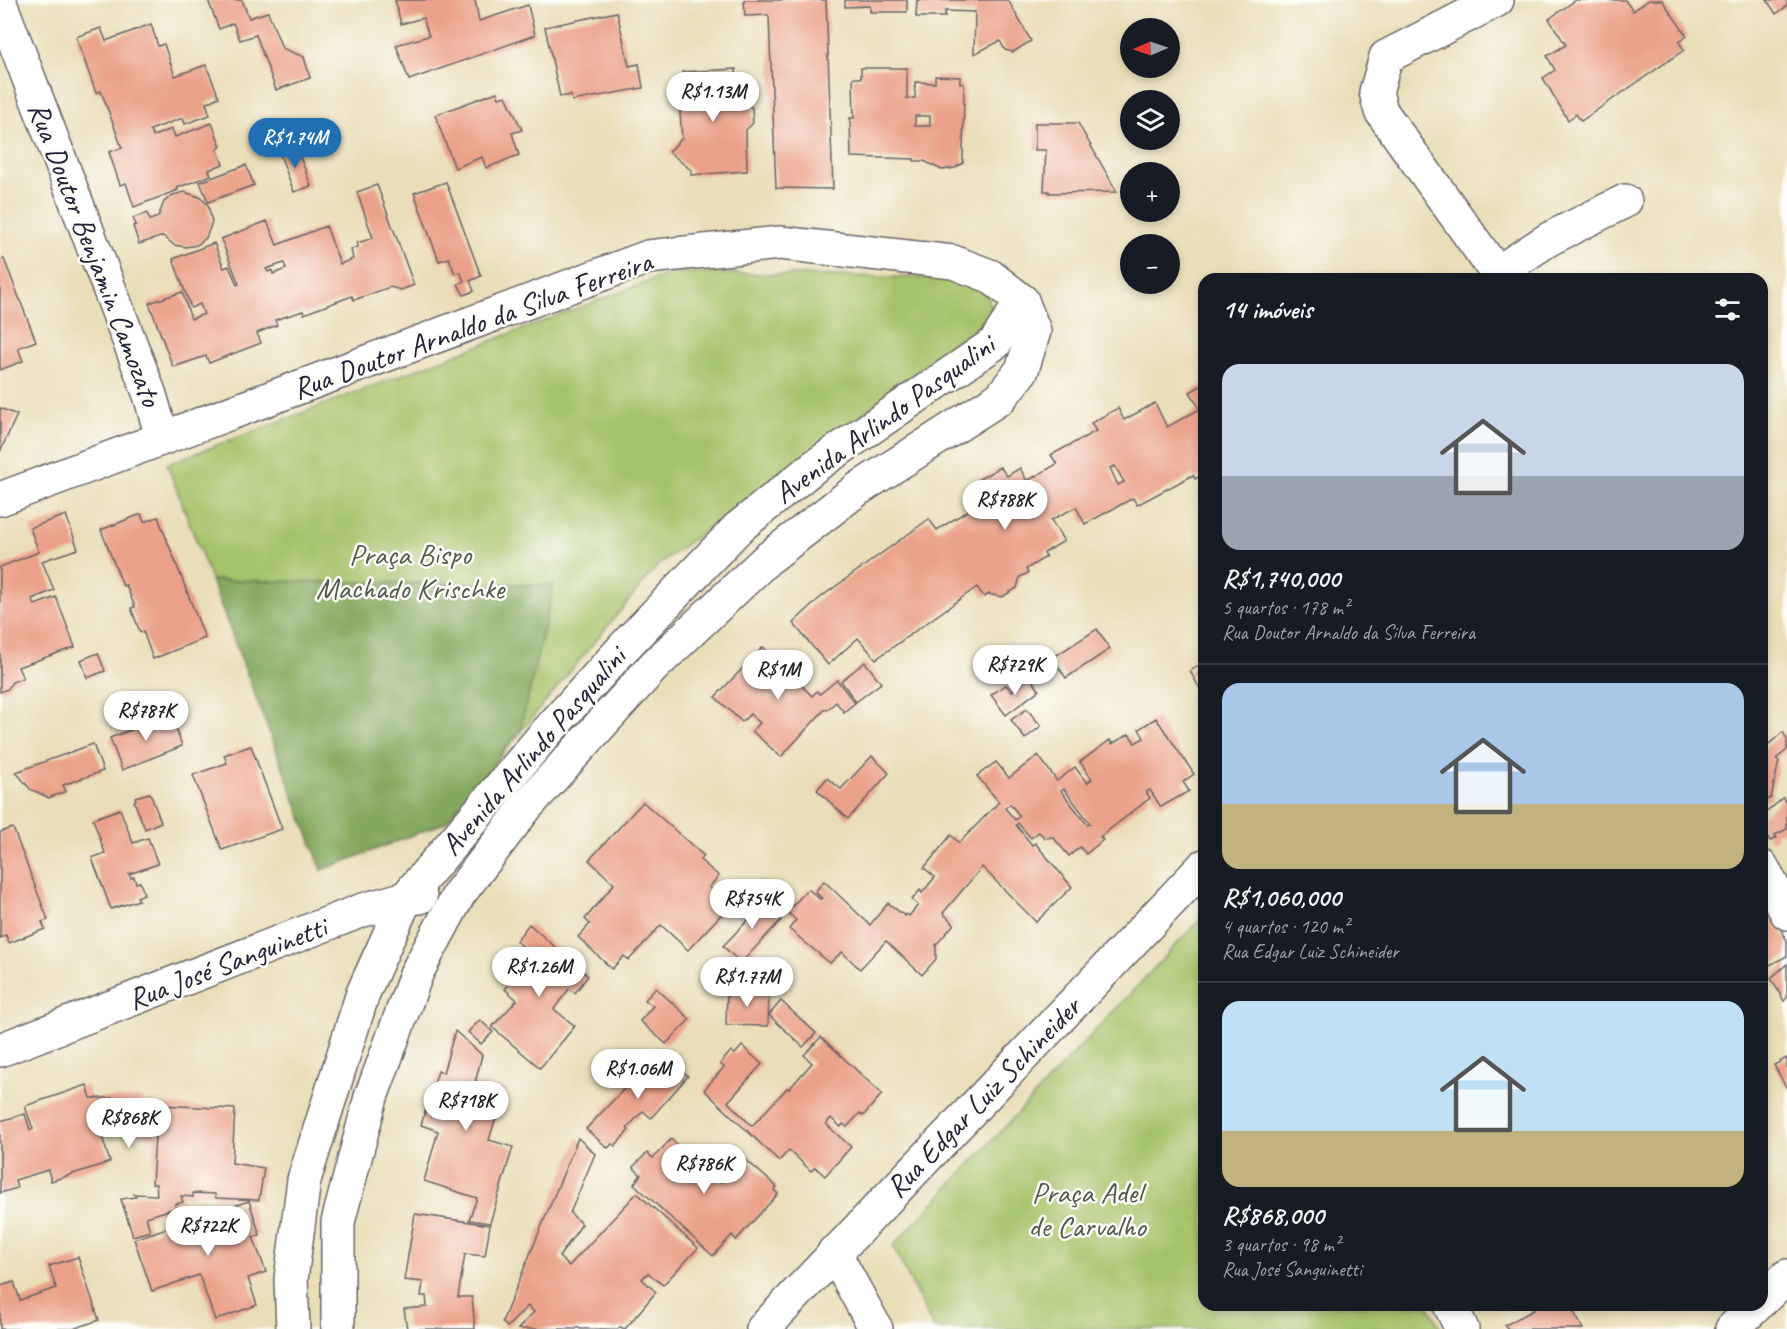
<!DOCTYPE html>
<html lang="pt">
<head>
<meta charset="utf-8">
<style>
	:root { --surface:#171b24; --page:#20242c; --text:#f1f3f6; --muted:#9ea1a6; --line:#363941; --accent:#1f6fb2 }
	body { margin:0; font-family:Caveat,sans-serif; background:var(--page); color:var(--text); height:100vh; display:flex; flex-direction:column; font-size:22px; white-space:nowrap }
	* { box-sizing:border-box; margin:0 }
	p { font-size:20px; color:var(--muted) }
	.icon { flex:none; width:33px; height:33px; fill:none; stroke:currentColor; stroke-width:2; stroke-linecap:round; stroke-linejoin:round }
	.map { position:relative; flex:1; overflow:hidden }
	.panel { position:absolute; left:1198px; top:273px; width:570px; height:1038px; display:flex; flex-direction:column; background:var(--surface); border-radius:18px; box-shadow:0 3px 9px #0003 }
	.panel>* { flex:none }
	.needle { width:39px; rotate:268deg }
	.tools { position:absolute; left:1120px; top:18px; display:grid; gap:12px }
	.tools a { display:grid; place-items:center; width:60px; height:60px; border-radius:50%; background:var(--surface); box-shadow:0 3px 9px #0003; font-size:30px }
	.price { position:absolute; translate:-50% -51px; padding:0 14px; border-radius:21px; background:#fff; color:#222; font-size:20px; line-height:39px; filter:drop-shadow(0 2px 3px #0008) }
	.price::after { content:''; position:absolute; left:50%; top:36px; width:18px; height:14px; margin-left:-9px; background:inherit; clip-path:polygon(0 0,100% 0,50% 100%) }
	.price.current { background:var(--accent); color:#fff }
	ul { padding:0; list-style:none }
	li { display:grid; align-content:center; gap:12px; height:318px; padding:0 24px }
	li+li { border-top:2px solid var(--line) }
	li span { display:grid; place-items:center; height:186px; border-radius:18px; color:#555 }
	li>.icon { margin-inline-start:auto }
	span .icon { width:108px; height:108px; fill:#fffc; stroke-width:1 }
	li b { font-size:26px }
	h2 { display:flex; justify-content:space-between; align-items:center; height:72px; padding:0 24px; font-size:26px }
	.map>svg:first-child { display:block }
	.green { fill:#a6c269; stroke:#647252; stroke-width:1.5 }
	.forest { fill:#84a85d; stroke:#53654c; stroke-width:1.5 }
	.building { fill:#eba189; fill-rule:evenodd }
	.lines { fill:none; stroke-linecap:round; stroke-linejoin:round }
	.minor-casing { stroke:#686467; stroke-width:36 }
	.minor { stroke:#fff; stroke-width:33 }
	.labels { text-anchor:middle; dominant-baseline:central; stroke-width:5; stroke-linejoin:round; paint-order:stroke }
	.street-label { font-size:30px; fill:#22223b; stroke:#fdfcf7 }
	.park-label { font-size:30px; fill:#505a4b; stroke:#fdfcf7 }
</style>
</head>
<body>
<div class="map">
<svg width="1787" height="1329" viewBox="0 0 1787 1329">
	<rect width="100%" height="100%" fill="#fdfcf7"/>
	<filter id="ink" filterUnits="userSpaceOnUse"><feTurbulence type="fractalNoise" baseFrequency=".0167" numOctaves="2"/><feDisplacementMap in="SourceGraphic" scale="12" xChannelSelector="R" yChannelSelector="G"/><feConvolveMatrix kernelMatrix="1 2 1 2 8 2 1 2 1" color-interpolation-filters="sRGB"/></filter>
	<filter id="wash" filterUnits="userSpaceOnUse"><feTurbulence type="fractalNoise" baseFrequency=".008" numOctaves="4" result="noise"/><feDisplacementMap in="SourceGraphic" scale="24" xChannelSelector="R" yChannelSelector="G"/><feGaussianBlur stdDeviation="1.35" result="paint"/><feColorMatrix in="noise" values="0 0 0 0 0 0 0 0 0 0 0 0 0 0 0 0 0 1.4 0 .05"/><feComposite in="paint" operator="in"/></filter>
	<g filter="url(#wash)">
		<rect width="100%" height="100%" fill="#eadeb9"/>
		<!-- green -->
		<g class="green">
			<path d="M673 272 982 279 994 316 658 565 446 822 322 870 167 464Z"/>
			<path d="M1204 915V1305H1428L1441 1329H934L893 1246Z"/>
		</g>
		<!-- forest -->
		<path class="forest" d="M211 580 554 585 520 732 446 822 322 870Z"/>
		<g id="blocks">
			<!-- building -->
			<g class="building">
				<path d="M208 0H242L249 18 268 12 282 48 304 57 310 78 276 90 256 35 240 40 233 23 219 29Z"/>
				<path d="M395 0H475L479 21 528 5 535 35 409 80 396 45 429 36 423 18 401 24Z"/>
				<path d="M744 0H826L833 189 776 188 769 17 768 15 745 16Z"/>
				<path d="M845 0H907V12H870V6L845 7Z"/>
				<path d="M917 0H1008L1031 41 1013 52 1005 50 1000 41 974 54 975 12 945 11V17H916Z"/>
				<path d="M1576 0H1625L1633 11 1649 0H1662L1687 36 1679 42 1684 50 1581 121 1576 114 1568 120 1543 78 1555 70 1547 56 1566 45 1549 19Z"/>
				<path d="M1767 0H1787V6L1776 14Z"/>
				<path d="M617 12 629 66 639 64 643 88 572 101 571 95 560 97 545 27Z"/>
				<path d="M151 24 158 46 164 44 175 76 206 65 219 97 206 103 210 115 185 124 183 118 150 130 153 136 172 129 175 137 212 123 221 147 217 149 223 164 209 170 211 175 177 188 178 190 134 207 126 183 120 185 109 152 122 148 101 91 96 93 76 37 101 28 106 41Z"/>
				<path d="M861 68H907V99L915 98V82L935 83V76L960 77V83L964 84 963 163 955 168 942 170 924 161H914V159L851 157 850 118H854L853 78H861ZM915 116H930V126H915Z"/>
				<path d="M736 69 737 82H742L744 102 752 108 753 123 746 130 747 171 691 175V170L669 152 682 138 678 88H683L682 72Z"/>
				<path d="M497 92 499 98 506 96 522 130 512 133 519 155 486 168 482 157 455 168 435 115Z"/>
				<path d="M1035 123H1078L1117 192 1049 193V191H1044L1046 150H1035Z"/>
				<path d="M296 146 311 186 294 192 279 152Z"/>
				<path d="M246 165 254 185 208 202 200 182Z"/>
				<path d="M446 182 481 276 470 281 474 291 464 295 458 284 464 281 460 272 455 274 449 258 439 261 414 193Z"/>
				<path d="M377 185 414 285 401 290 390 287 354 300 352 296 304 314 303 311 275 320 277 325 257 333 261 343 209 363 206 356 173 367 149 303 182 292 191 319 204 314 200 304 191 308 173 259 214 243 224 268 229 266 237 285 239 284 221 239 267 221 277 245 326 226 340 264 353 259 351 249 358 247 357 243 373 238 357 192ZM284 263 286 269 273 274 272 270 268 272 266 269Z"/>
				<path d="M184 192 200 197 208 205 212 222 206 238 197 245 186 247 174 245 163 236 139 244 133 226 136 225 133 218 147 213 150 220 158 217 164 202 173 195Z"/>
				<path d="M4 259 36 341 18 348 23 361 0 370V260Z"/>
				<path d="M1204 384V474L1195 479 1193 475 1137 505 1133 498 1085 524 1076 507 1051 520 1064 541 1044 553 1046 557 1026 569 1028 573 1020 577 1017 588 1002 597 989 594 984 597 977 587 876 659 858 638 828 665 793 623 821 597 929 519 937 530 985 500 974 482 1000 467 1007 476 1020 468 1027 481 1057 464 1051 455 1096 431 1091 423 1118 408 1124 420 1155 403 1167 427 1200 409 1190 392ZM1115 466 1124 482 1118 485 1110 468Z"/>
				<path d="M0 408 17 415 0 452Z"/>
				<path d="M141 514 144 522 158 517 205 638 153 659 143 631 140 632 131 608 135 607 126 585 123 586 101 530Z"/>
				<path d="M66 515 78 549 42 561 54 590 32 599 35 605 56 597 75 647 18 667 23 678 12 682 8 689 0 692V567L39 552 30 528Z"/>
				<path d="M1097 629 1110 649 1066 678 1052 658Z"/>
				<path d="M763 647 812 696 817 691 820 694 837 680 855 703 844 712 836 702 827 710 825 709 781 757 752 731 760 723 750 714 742 722 715 697Z"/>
				<path d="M98 653 105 671 87 678 81 660Z"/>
				<path d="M865 662 881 683 856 702 841 681Z"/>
				<path d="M1204 662V696L1190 671Z"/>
				<path d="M1030 677 1039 690 1006 715 991 695 1006 685 1012 691Z"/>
				<path d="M1027 709 1041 726 1025 739 1011 720Z"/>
				<path d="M171 714 182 746 122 770 110 738Z"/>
				<path d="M1156 718 1194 774 1183 782 1189 791 1161 807 1150 790 1146 792 1150 798 1100 837 1103 840 1086 854 1080 847 1069 856 1053 837 1045 838 1039 832 1031 838 1018 823 1016 825 1032 845 1035 843 1072 887 1036 922 982 867 943 913 954 924 936 945V959L922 975 886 941 860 969 842 952 830 963 789 929 796 920 787 912 808 889 820 899 822 898 815 892 824 881 870 925 888 903 905 916 906 914 909 916 918 905 912 900 920 890 922 893 935 877 924 868 951 835 959 843 999 802 977 776 996 762 1009 778 1038 755 1057 781 1075 767 1087 783 1092 779 1080 762 1110 740 1112 744 1129 734 1135 743 1144 738 1139 729ZM1064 789 1090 823 1087 824 1061 791ZM1010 804 1020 816 1015 820 1005 808Z"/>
				<path d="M1783 732 1787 740V750L1776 759 1779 761 1771 798 1762 802V750Z"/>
				<path d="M93 744 103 771 63 785 66 791 49 798 30 789 16 772Z"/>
				<path d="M251 746 282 829 222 850 193 775 227 763 224 755Z"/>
				<path d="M872 756 889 773 848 819 817 790 827 778 841 789Z"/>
				<path d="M150 793 161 822 145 829 134 801 136 800 135 797Z"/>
				<path d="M1783 798 1787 804V829L1775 835 1777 838 1770 841 1762 827V816Z"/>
				<path d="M643 802 704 856 700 860 719 876 709 887 730 905 688 950 661 925 629 960 624 956 612 969 578 937 590 924 585 919 614 884 589 860Z"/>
				<path d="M120 809 133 843 148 838 158 864 129 874 131 878 134 877 136 883 140 882 144 894 137 897 139 900 111 909 92 858 105 853 93 819Z"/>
				<path d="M13 828 48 920 42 922 45 929 9 943 6 935 0 938V832Z"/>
				<path d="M755 897 781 920 741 963 723 946 750 918 742 911Z"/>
				<path d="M1768 904 1787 941V956L1762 969V907Z"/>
				<path d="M529 924 588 976 575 993 569 989 554 1009 575 1026 540 1068 492 1027 517 1000 505 989 516 977 509 971 526 949 516 941Z"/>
				<path d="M1787 964V998L1784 1001 1771 978Z"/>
				<path d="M656 988 690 1019 666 1044 640 1021 653 1006 645 1000Z"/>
				<path d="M727 989 769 991 768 1026 726 1025Z"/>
				<path d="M781 1001 816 1033 803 1047 769 1015Z"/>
				<path d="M480 1020 493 1032 481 1044 468 1032Z"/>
				<path d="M455 1031 482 1055 475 1083 504 1091 489 1140 513 1147 490 1223 469 1220 477 1198 424 1181 438 1131 421 1125 438 1071 443 1073Z"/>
				<path d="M821 1037 882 1094 863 1116 860 1113 847 1127 843 1124 841 1127 831 1118 826 1124 851 1147 825 1176 815 1167 811 1171 789 1150 779 1161 704 1090 724 1067 720 1064 731 1051 735 1054 742 1046 762 1064 728 1102 752 1126 787 1088 789 1089 812 1063 804 1055Z"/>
				<path d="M660 1051 688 1076 651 1118 643 1111 627 1128 629 1130 615 1146 612 1144 608 1148 586 1129Z"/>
				<path d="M1787 1058V1089L1774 1065Z"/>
				<path d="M87 1085 91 1098H143V1104L235 1109 232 1163 264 1168 259 1200 216 1198 215 1194 193 1193V1197L181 1196 183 1202 175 1204 176 1208 146 1217 150 1231 133 1236 121 1199 136 1197 134 1194 157 1195 156 1184H152L155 1136 141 1135V1125L98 1124 110 1162 51 1181 48 1170 15 1180 17 1188 0 1193V1121L25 1114 30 1130 33 1129 25 1106Z"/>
				<path d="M578 1138 595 1154 570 1213 582 1224 559 1257 569 1266 637 1193 698 1248 663 1285 648 1273 642 1279 656 1292 625 1329 620 1327 618 1329H580L578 1327 576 1329H518L534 1312 528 1306 507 1327 502 1322Z"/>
				<path d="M671 1139 701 1168 704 1165 721 1182 744 1158 777 1187 774 1190 778 1194 736 1240 732 1235 713 1256 634 1184 641 1175 633 1167 647 1153 653 1158Z"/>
				<path d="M249 1201 260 1235 253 1237 266 1272 248 1278 257 1305 215 1320 199 1275 152 1291 134 1239 176 1225 178 1229 188 1225 187 1221Z"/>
				<path d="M415 1214 490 1225 485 1256 465 1254 458 1297H472L475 1329H407L404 1309 427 1307 426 1296H421L423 1282 404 1280Z"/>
				<path d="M78 1257 99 1320 73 1329H0V1286L14 1282 20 1300 56 1288 49 1266Z"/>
				<path d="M1531 1305H1570L1583 1329H1508L1505 1325 1534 1310Z"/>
			</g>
		</g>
	</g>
	<g filter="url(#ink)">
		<use href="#blocks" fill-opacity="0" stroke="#686467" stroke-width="1.5"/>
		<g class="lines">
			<defs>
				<g id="minor">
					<path d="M1497 0 1386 57 1376 92 1381 111 1501 279"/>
					<path d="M0 3 150 395 162 437"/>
					<path d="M1497 273 1549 239 1625 201"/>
					<path d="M0 499 648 257 780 243 953 262 990 276 1022 301"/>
					<path d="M1762 867 1787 913"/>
					<path d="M0 1050 363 910 406 898 420 897"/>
					<path d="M834 1252 876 1329"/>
					<path d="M1762 1300 1787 1276"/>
					<path d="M1450 1305 1462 1329"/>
					<path d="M293 1329 291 1279 304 1180 363 993 406 898 545 734 624 647 738 528 815 466 995 343 1022 301"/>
					<path d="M338 1329V1222L371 1097 417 972 459 894 526 807 654 666 766 560 858 489 1000 398 1022 370 1034 331 1022 301"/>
					<path d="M763 1329 1204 866"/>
					<path d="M1732 1329 1757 1305"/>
				</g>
			</defs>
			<!-- minor casing -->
			<use href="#minor" class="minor-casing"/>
			<!-- minor -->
			<use href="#minor" class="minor"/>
		</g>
	</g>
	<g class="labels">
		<!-- street labels -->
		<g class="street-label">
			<text transform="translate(95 254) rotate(69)">Rua Doutor Benjamin Camozato</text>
			<text transform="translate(472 325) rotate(-20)">Rua Doutor Arnaldo da Silva Ferreira</text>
			<text transform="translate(884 419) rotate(-36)">Avenida Arlindo Pasqualini</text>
			<text transform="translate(533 751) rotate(-49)">Avenida Arlindo Pasqualini</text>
			<text transform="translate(227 963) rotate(-21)">Rua José Sanguinetti</text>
			<text transform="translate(983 1097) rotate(-46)">Rua Edgar Luiz Schineider</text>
		</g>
		<!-- park labels -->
		<g class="park-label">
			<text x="410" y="554">Praça Bispo<tspan x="410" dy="34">Machado Krischke</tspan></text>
			<text x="1087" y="1192">Praça Adel<tspan x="1087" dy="34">de Carvalho</tspan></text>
		</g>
	</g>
</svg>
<div class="tools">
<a><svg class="needle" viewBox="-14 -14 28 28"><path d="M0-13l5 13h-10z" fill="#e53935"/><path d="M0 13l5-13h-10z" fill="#9ea1a6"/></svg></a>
<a><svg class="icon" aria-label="layers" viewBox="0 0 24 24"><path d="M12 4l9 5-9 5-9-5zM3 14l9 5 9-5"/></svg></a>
<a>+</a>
<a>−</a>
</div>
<b class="price" style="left:713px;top:123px">R$1.13M</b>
<b class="price current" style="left:295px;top:169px">R$1.74M</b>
<b class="price" style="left:1005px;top:531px">R$788K</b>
<b class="price" style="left:1015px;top:696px">R$729K</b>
<b class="price" style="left:778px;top:701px">R$1M</b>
<b class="price" style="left:146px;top:742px">R$787K</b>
<b class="price" style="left:752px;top:930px">R$754K</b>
<b class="price" style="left:539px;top:998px">R$1.26M</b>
<b class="price" style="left:747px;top:1008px">R$1.77M</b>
<b class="price" style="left:638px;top:1100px">R$1.06M</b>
<b class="price" style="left:466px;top:1132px">R$718K</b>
<b class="price" style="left:129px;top:1149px">R$868K</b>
<b class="price" style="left:704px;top:1195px">R$786K</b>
<b class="price" style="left:208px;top:1257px">R$722K</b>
<section class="panel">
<h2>14 imóveis<svg class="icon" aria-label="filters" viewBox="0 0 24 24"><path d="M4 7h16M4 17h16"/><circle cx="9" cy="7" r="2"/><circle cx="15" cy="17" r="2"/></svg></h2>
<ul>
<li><span style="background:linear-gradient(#c9d6e8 60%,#9aa5b1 0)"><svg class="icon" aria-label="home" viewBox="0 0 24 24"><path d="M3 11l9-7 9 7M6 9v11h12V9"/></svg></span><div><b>R$1,740,000</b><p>5 quartos · 178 m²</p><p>Rua Doutor Arnaldo da Silva Ferreira</p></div></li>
<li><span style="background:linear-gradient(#a9c7e8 65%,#c2b280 0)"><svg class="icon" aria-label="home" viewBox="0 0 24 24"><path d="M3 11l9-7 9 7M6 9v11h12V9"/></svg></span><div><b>R$1,060,000</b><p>4 quartos · 120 m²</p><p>Rua Edgar Luiz Schineider</p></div></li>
<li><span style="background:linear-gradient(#bfe0f5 70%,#c2b280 0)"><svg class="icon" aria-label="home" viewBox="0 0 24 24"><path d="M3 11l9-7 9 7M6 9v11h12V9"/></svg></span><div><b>R$868,000</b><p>3 quartos · 98 m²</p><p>Rua José Sanguinetti</p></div></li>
</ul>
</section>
</div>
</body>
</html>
